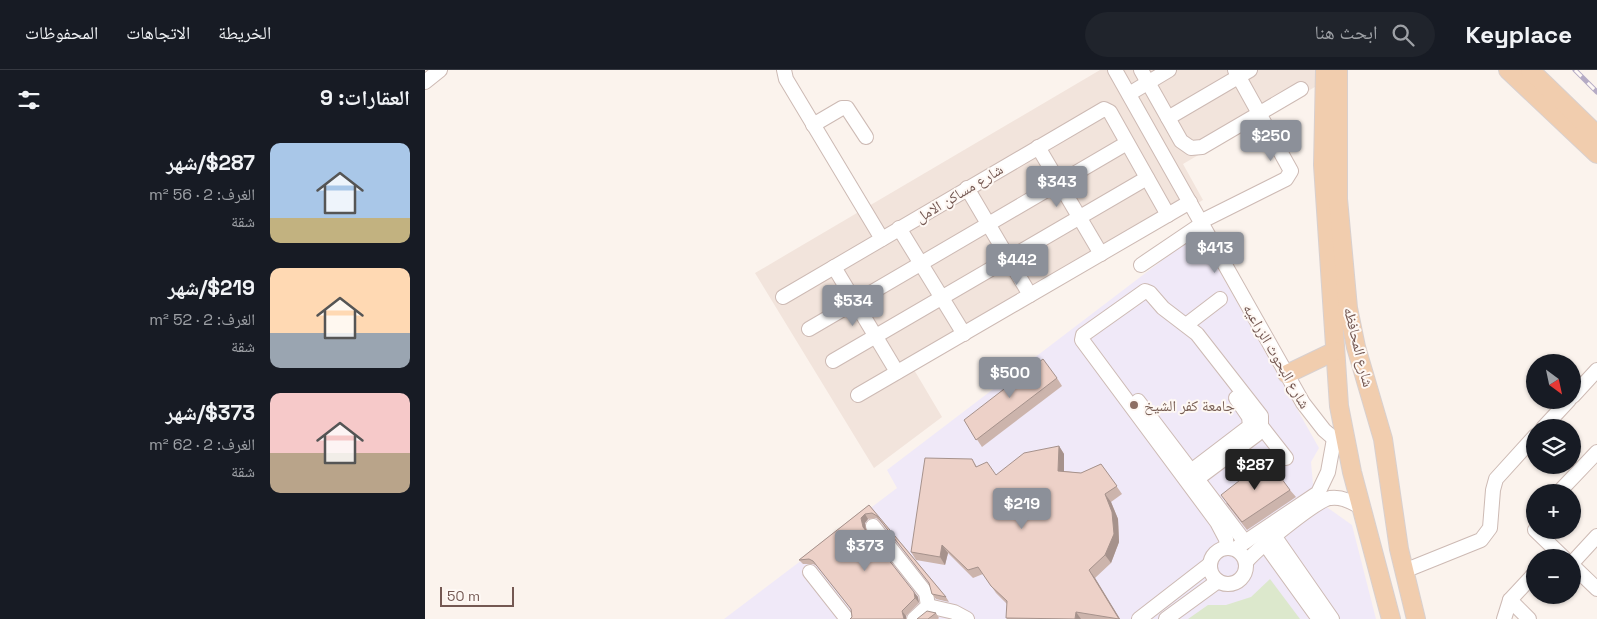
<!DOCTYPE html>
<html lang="ar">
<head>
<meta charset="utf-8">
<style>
	:root { --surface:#171b24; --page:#20242c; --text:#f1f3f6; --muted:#9ea1a6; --line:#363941; --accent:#8c9099 }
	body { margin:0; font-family:"Space Grotesk","Noto Naskh Arabic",sans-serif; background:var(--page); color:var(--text); direction:rtl; height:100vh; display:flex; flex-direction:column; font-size:19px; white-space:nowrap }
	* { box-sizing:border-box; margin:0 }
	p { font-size:16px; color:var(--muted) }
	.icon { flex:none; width:28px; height:28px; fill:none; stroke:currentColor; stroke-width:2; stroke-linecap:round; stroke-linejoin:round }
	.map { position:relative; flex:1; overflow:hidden; direction:ltr }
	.details { display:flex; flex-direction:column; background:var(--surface); width:425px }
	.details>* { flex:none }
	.needle { width:32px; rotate:147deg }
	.tools { position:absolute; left:1101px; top:284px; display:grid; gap:10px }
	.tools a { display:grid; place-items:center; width:55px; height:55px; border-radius:50%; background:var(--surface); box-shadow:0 1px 4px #0004; font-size:25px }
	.scale { position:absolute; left:15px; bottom:12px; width:74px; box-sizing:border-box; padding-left:5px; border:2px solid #745852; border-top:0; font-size:14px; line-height:18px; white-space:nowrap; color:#745852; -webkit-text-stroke:4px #fef8f4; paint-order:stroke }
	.price { position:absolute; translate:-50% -42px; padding:0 11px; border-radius:5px; background:var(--accent); color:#fff; font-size:16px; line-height:32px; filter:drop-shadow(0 1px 2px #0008) }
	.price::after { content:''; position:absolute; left:50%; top:30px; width:15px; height:11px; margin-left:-8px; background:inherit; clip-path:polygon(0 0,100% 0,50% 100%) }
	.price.active { background:#222; color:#fff }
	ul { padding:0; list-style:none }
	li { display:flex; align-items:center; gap:15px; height:125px; padding:0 15px }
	li span { display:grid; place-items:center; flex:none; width:140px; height:100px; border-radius:10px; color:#555 }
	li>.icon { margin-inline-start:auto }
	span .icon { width:60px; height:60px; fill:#fffc; stroke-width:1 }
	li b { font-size:21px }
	h2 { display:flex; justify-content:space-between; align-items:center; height:60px; padding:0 15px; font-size:21px }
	header { display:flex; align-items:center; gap:30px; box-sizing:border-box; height:70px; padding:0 25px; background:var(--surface); border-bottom:1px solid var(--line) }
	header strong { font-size:24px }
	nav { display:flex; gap:28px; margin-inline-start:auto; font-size:18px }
	.search { width:350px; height:45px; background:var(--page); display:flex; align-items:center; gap:12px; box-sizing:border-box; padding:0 18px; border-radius:28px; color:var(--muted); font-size:19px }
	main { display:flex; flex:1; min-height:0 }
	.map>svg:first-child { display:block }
	.residential { fill:#f2e4dc }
	.education { fill:#f0e9f8 }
	.green { fill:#dce8cc }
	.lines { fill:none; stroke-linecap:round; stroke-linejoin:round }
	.minor-casing { stroke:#cdbab4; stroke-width:16 }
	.major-casing { stroke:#d8d0cf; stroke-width:20 }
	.minor { stroke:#fff; stroke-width:14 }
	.major { stroke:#f1cdae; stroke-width:18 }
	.rail-casing { stroke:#b5abc5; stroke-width:5 }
	.rail { stroke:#fef8f4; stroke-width:3; stroke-dasharray:9; stroke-linecap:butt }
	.wall { fill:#ccb4ac }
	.shaded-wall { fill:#a6928c }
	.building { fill:#edd1c8; stroke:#a6928c }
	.education-dot { fill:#8d6e63; stroke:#fef8f4; stroke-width:2 }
	.labels { text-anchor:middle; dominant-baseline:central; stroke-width:4; stroke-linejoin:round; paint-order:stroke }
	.street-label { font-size:15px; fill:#745852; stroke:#fef8f4 }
	.education-label { font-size:15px; fill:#785e54; stroke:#fef8f4; text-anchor:start }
</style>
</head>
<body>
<header>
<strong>Keyplace</strong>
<div class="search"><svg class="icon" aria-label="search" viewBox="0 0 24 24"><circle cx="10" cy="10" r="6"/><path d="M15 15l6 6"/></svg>ابحث هنا</div>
<nav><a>الخريطة</a><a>الاتجاهات</a><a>المحفوظات</a></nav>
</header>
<main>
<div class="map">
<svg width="1172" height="549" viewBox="0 0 1172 549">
	<rect width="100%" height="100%" fill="#fbf3ed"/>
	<!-- residential -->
	<path class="residential" d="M675 0H895V14L758 94 778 130 488 298 517 347 449 398 330 203Z"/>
	<!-- education -->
	<path class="education" d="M773 163 894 378 886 392 888 414 903 438 927 455 951 549H299L472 418 462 400Z"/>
	<!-- green -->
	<path class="green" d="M845 509 875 549H763L783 535H801L826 527Z"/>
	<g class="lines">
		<defs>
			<g id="minor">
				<path d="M359 0 361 9 457 169"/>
				<path d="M690 0 878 333 899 360 922 380"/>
				<path d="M716 0 756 71 766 78 777 77 876 19"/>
				<path d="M0 12 15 0"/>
				<path d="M704 24 744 0"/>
				<path d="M743 48 825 0"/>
				<path d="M388 55 417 38H422L441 67"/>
				<path d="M613 77 676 184"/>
				<path d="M542 118 605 225"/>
				<path d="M777 151 861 109 866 101 810 0"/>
				<path d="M474 158 539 264"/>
				<path d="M716 195 778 153"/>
				<path d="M409 197 472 302"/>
				<path d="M358 227 679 39 685 42 743 145"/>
				<path d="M761 255 795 229"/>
				<path d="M384 259 702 73"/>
				<path d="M408 291 722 108"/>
				<path d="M433 325 765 132"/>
				<path d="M1148 326 1172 300"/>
				<path d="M713 331 820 472"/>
				<path d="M830 354 836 356 861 388"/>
				<path d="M1118 358 1144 330"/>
				<path d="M766 401 825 356 824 347 811 328"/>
				<path d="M772 409 831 365 836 356V346L772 264 738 238 725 223 720 221 658 265 657 270 792 452 801 469 802 478"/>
				<path d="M1134 422 1172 382"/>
				<path d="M448 456 501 523 503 536 489 549"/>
				<path d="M1110 460 1139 488"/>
				<path d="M850 467 907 549"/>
				<path d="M840 474 894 549"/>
				<path d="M814 476 893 423 903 402 909 369"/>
				<circle cx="803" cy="496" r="18"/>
				<path d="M821 492C832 479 890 431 905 428 917 426 928 432 938 439"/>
				<path d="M1148 492 1172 466"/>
				<path d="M1148 496 1172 519"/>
				<path d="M979 501 1056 470 1065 458 1068 420 1071 409 1110 366"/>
				<path d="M385 502 422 549"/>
				<path d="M1085 530 1104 549"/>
				<path d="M503 536 529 542 542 549"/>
				<path d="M714 549 785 494"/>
				<path d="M741 549 793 511"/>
				<path d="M1079 549 1085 530 1110 503"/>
			</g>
			<g id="major">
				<path d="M900 0 898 95 914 336 927 402 966 549"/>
				<path d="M913 0V129L923 238 931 277 958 369 974 479 991 549"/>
				<path d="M1083 0 1172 84"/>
				<path d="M1105 0 1172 65"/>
				<path d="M862 304 910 281"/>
			</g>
		</defs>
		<!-- minor casing -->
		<use href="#minor" class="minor-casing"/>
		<!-- major casing -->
		<use href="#major" class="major-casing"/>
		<!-- minor -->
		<use href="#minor" class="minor"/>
		<!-- major -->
		<use href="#major" class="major"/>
		<defs>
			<path id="rail" d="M1150 0 1172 22"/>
		</defs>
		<!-- rail casing -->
		<use href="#rail" class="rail-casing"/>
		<!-- rail -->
		<use href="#rail" class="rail"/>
	</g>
	<!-- wall -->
	<g class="wall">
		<path d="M632 308 637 316 557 377 539 350Z"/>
		<path d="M634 376 639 384V401L656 403 676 394 697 424 686 432 693 449 694 472 686 493 670 508 695 549H582V534L571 523 558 504 548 508 523 483 520 495 491 490 486 482 547 389 552 397 571 405Z"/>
		<path d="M865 420 871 427 822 460 801 433Z"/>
		<path d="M444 435 521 527 524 532 511 529 507 524 505 514 455 451 451 448 443 449 440 453 441 461 493 527 494 533 481 546 427 547 426 539 392 496 388 494H378L374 490Z"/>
		<path d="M511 543 514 548 513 549H492Z"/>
	</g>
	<!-- shaded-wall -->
	<g class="shaded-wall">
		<path d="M634 376 639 384V409L633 401Z"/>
		<path d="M680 424 686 432 693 449 694 472 686 493 680 485Z"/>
		<path d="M440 444 443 449 440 453 441 461 438 457 436 448Z"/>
		<path d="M517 475 523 483 520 495 515 487Z"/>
		<path d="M664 500 670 508 695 549H694Z"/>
		<path d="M489 522 493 527 494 533 490 528Z"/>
		<path d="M477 541 481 546V549H479Z"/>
		<path d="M651 542 656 549H650Z"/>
	</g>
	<!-- building -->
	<g class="building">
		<path d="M618 289 632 308 551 370 539 350Z"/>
		<path d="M634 376 633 401 656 403 676 394 692 416 680 424 687 442 689 464 680 485 664 500 694 549 651 542 650 549 581 548 582 531 566 516 553 497 543 500 517 475 515 487 486 482 500 388 547 389 551 397 562 392 571 405 599 383Z"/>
		<path d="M842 389 865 420 817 452 796 425Z"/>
		<path d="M444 435 521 527 507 524 504 513 452 446 447 443 440 444 436 448 438 457 489 522 490 528 477 541 479 549H425L427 547 426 539 388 491 384 489 374 490Z"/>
		<path d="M502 541 511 543 503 549H492Z"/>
	</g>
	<!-- markers -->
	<circle class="education-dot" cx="709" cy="335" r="5"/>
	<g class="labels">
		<!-- street labels -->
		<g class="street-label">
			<text transform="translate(534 123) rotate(-31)">شارع مساكن الامل</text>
			<text transform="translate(934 277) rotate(76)">شارع المحافظه</text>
			<text transform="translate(852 286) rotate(60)">شارع البحوث الزراعيه</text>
		</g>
		<!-- education labels -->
		<g class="education-label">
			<text x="719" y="335">جامعة كفر الشيخ</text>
		</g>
	</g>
</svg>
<div class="tools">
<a><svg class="needle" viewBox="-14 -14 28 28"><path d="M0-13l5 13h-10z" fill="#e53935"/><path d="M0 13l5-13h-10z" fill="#9ea1a6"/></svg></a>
<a><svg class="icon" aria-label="layers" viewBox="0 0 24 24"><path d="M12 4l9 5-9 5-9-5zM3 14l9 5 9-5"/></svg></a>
<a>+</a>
<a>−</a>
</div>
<div class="scale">50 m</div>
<b class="price" style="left:846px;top:92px">$250</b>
<b class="price" style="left:632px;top:138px">$343</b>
<b class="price" style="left:790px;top:204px">$413</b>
<b class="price" style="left:592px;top:216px">$442</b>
<b class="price" style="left:428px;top:257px">$534</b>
<b class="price" style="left:585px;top:329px">$500</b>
<b class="price active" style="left:830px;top:421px">$287</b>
<b class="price" style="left:597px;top:460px">$219</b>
<b class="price" style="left:440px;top:502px">$373</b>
</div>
<section class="details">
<h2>العقارات: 9<svg class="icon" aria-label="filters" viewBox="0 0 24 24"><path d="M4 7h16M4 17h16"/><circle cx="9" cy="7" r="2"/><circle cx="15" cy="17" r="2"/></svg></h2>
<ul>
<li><span style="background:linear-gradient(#a9c7e8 75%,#c2b280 0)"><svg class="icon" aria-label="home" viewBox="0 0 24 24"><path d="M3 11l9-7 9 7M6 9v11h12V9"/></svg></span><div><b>$287/شهر</b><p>الغرف: 2 · 56 m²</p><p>شقة</p></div></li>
<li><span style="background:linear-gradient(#ffd9b3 65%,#9aa5b1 0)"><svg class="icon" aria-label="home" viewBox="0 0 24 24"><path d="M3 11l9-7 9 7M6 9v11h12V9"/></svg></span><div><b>$219/شهر</b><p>الغرف: 2 · 52 m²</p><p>شقة</p></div></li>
<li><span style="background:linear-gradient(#f6c9c9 60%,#b9a48a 0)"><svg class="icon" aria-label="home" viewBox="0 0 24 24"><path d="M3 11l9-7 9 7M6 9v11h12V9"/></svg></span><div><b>$373/شهر</b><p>الغرف: 2 · 62 m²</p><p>شقة</p></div></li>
</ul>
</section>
</main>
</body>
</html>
